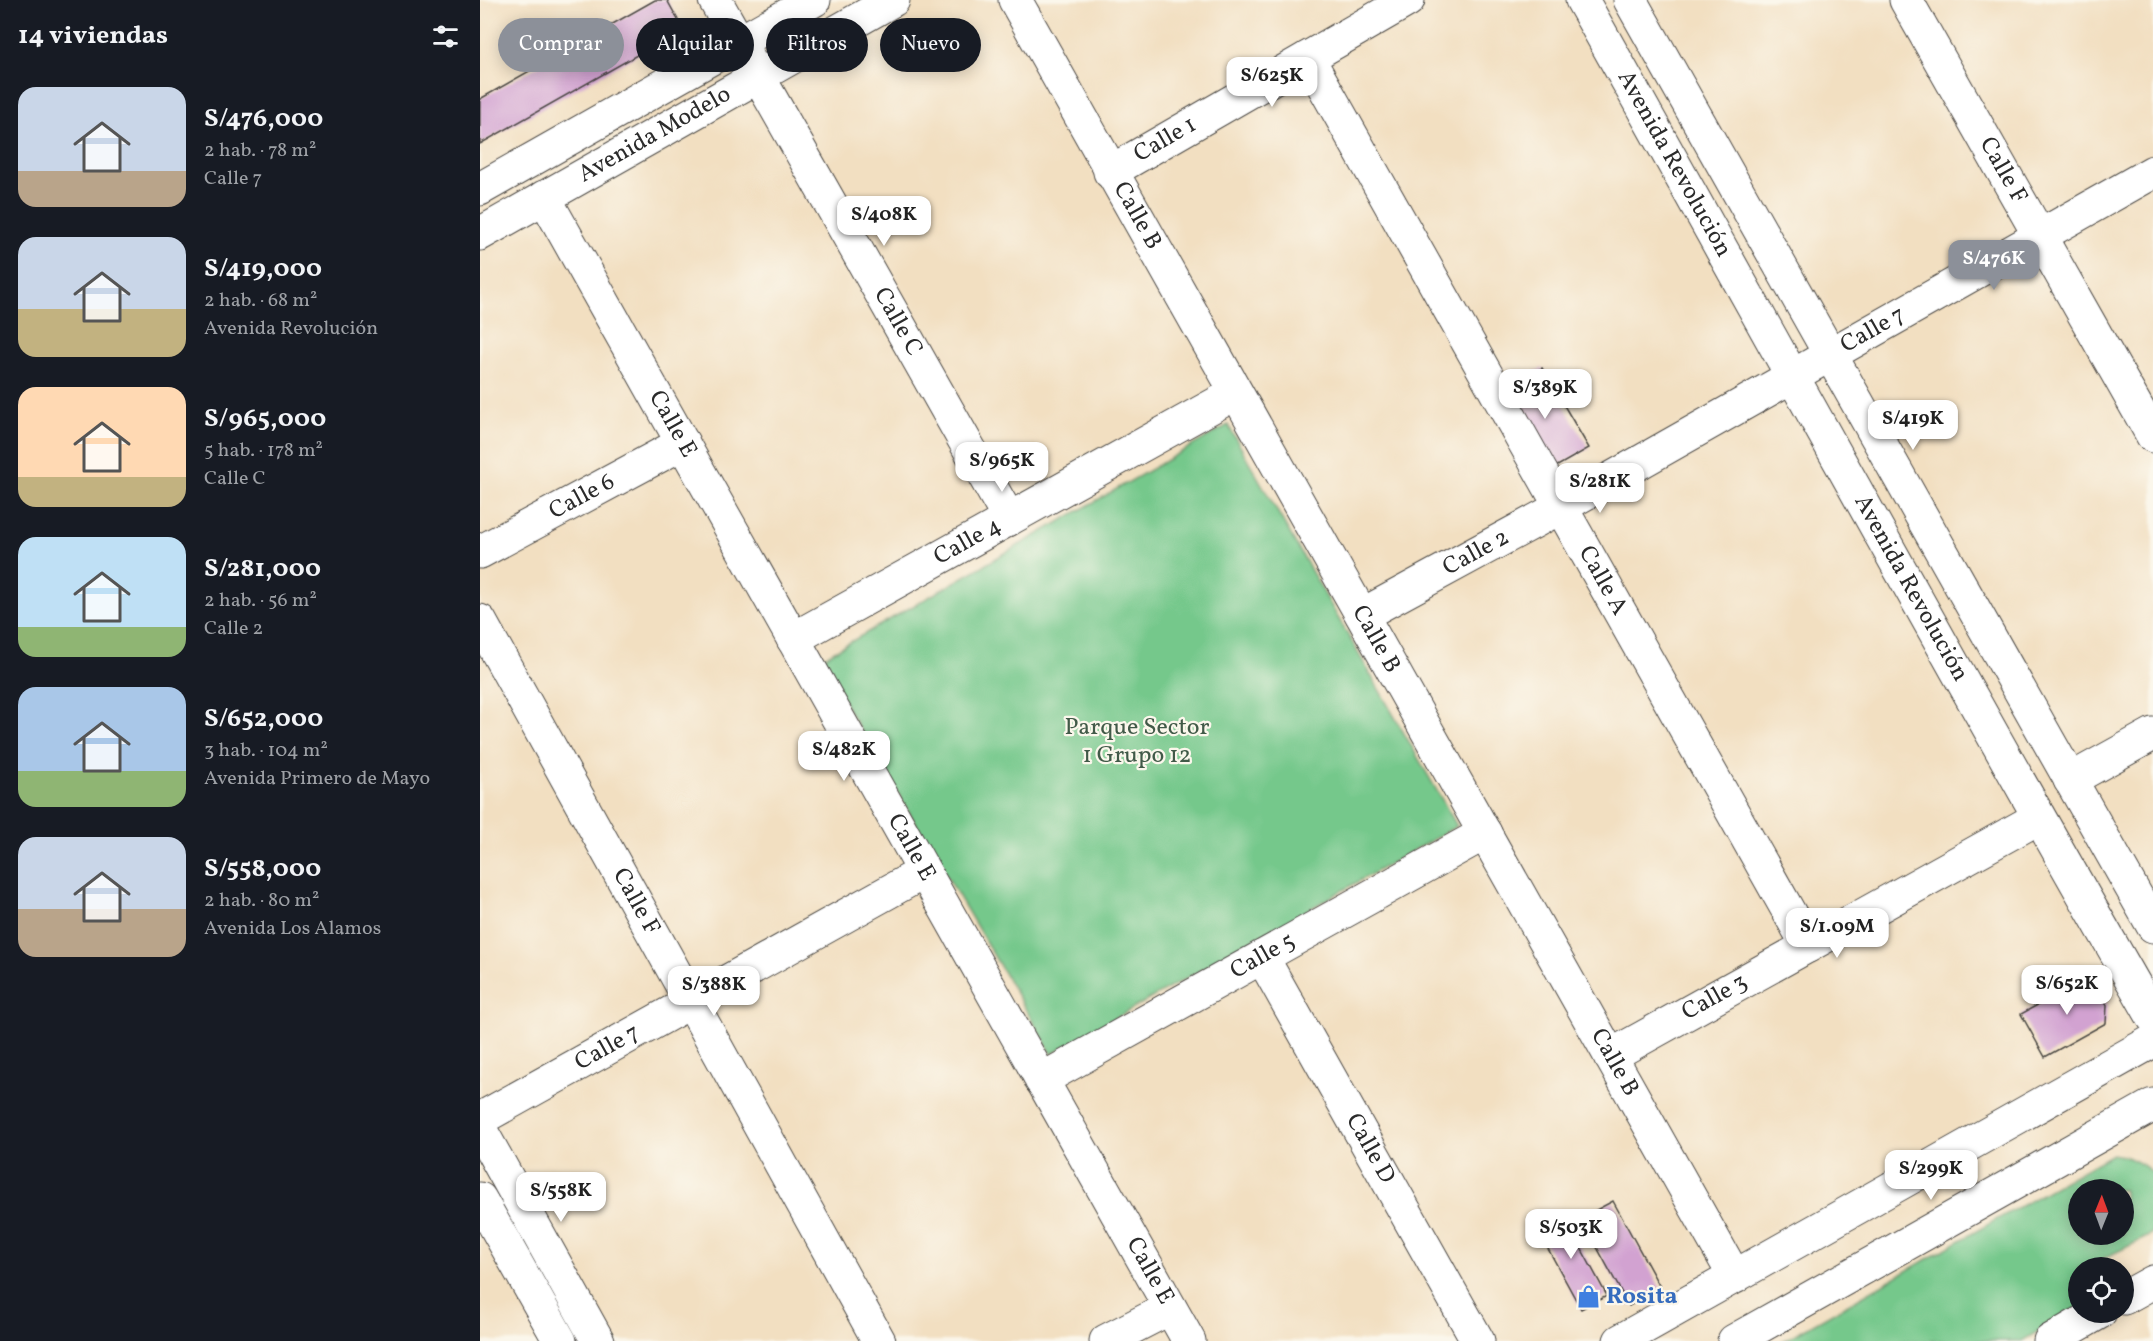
<!DOCTYPE html>
<html lang="es">
<head>
<meta charset="utf-8">
<style>
	:root { --surface:#171b24; --page:#20242c; --text:#f1f3f6; --muted:#9ea1a6; --accent:#8c9099 }
	body { margin:0; font-family:Vollkorn,serif; background:var(--page); color:var(--text); height:100vh; display:flex; flex-direction:column; font-size:22px; white-space:nowrap }
	* { box-sizing:border-box; margin:0 }
	p { font-size:20px; color:var(--muted) }
	.icon { flex:none; width:33px; height:33px; fill:none; stroke:currentColor; stroke-width:2; stroke-linecap:round; stroke-linejoin:round }
	.map { position:relative; flex:1; overflow:hidden }
	.sheet { display:flex; flex-direction:column; background:var(--surface); width:480px }
	.sheet>* { flex:none }
	.top-card { position:absolute; left:18px; top:18px; width:570px; height:54px; display:flex; gap:12px }
	.needle { width:39px; rotate:1deg }
	.tools { position:absolute; left:1588px; top:1179px; display:grid; gap:12px }
	.tools a { display:grid; place-items:center; width:66px; height:66px; border-radius:50%; background:var(--surface); box-shadow:0 3px 15px #0003; font-size:30px }
	.price { position:absolute; translate:-50% -51px; padding:0 14px; border-radius:12px; background:#fff; color:#222; font-size:20px; line-height:39px; filter:drop-shadow(0 2px 3px #0008) }
	.price::after { content:''; position:absolute; left:50%; top:36px; width:18px; height:14px; margin-left:-9px; background:inherit; clip-path:polygon(0 0,100% 0,50% 100%) }
	.price.selected { background:var(--accent); color:#fff }
	ul { padding:0; list-style:none }
	li { display:flex; align-items:center; gap:18px; height:150px; padding:0 18px }
	li span { display:grid; place-items:center; flex:none; width:168px; height:120px; border-radius:18px; color:#555 }
	li>.icon { margin-inline-start:auto }
	span .icon { width:72px; height:72px; fill:#fffc; stroke-width:1 }
	li b { font-size:26px }
	h2 { display:flex; justify-content:space-between; align-items:center; height:72px; padding:0 18px; font-size:26px }
	.tag { padding:0 21px; border-radius:27px; background:var(--surface); box-shadow:0 3px 15px #0003; font-size:21px; line-height:54px }
	.tag.selected { background:var(--accent); color:#fff }
	main { display:flex; flex:1; min-height:0 }
	.map>svg:first-child { display:block }
	.green { fill:#75c88b; stroke:#507a5b; stroke-width:1.5; fill-rule:evenodd }
	.building { fill:#d2a2d1 }
	.lines { fill:none; stroke-linecap:round; stroke-linejoin:round }
	.minor-casing { stroke:#494642; stroke-width:35 }
	.major-casing { stroke:#494642; stroke-width:35 }
	.minor { stroke:#fff; stroke-width:33 }
	.major { stroke:#fff; stroke-width:33 }
	.labels { text-anchor:middle; dominant-baseline:central; stroke-width:4.5; stroke-linejoin:round; paint-order:stroke }
	.street-label { font-size:24px; fill:#2b2b2b; stroke:#fbf7ec }
	.park-label { font-size:24px; fill:#415a48; stroke:#fbf7ec }
	.shop-label { font-size:24px; font-weight:bold; fill:#366cbe; stroke:#fbf7ec; text-anchor:start }
</style>
</head>
<body>
<main>
<section class="sheet">
<h2>14 viviendas<svg class="icon" aria-label="filters" viewBox="0 0 24 24"><path d="M4 7h16M4 17h16"/><circle cx="9" cy="7" r="2"/><circle cx="15" cy="17" r="2"/></svg></h2>
<ul>
<li><span style="background:linear-gradient(#c9d6e8 70%,#b9a48a 0)"><svg class="icon" aria-label="home" viewBox="0 0 24 24"><path d="M3 11l9-7 9 7M6 9v11h12V9"/></svg></span><div><b>S/476,000</b><p>2 hab. · 78 m²</p><p>Calle 7</p></div></li>
<li><span style="background:linear-gradient(#c9d6e8 60%,#c2b280 0)"><svg class="icon" aria-label="home" viewBox="0 0 24 24"><path d="M3 11l9-7 9 7M6 9v11h12V9"/></svg></span><div><b>S/419,000</b><p>2 hab. · 68 m²</p><p>Avenida Revolución</p></div></li>
<li><span style="background:linear-gradient(#ffd9b3 75%,#c2b280 0)"><svg class="icon" aria-label="home" viewBox="0 0 24 24"><path d="M3 11l9-7 9 7M6 9v11h12V9"/></svg></span><div><b>S/965,000</b><p>5 hab. · 178 m²</p><p>Calle C</p></div></li>
<li><span style="background:linear-gradient(#bfe0f5 75%,#8fb573 0)"><svg class="icon" aria-label="home" viewBox="0 0 24 24"><path d="M3 11l9-7 9 7M6 9v11h12V9"/></svg></span><div><b>S/281,000</b><p>2 hab. · 56 m²</p><p>Calle 2</p></div></li>
<li><span style="background:linear-gradient(#a9c7e8 70%,#8fb573 0)"><svg class="icon" aria-label="home" viewBox="0 0 24 24"><path d="M3 11l9-7 9 7M6 9v11h12V9"/></svg></span><div><b>S/652,000</b><p>3 hab. · 104 m²</p><p>Avenida Primero de Mayo</p></div></li>
<li><span style="background:linear-gradient(#c9d6e8 60%,#b9a48a 0)"><svg class="icon" aria-label="home" viewBox="0 0 24 24"><path d="M3 11l9-7 9 7M6 9v11h12V9"/></svg></span><div><b>S/558,000</b><p>2 hab. · 80 m²</p><p>Avenida Los Alamos</p></div></li>
</ul>
</section>
<div class="map">
<svg width="1673" height="1341" viewBox="0 0 1673 1341">
	<rect width="100%" height="100%" fill="#fbf7ec"/>
	<filter id="ink" filterUnits="userSpaceOnUse"><feTurbulence type="fractalNoise" baseFrequency=".0167" numOctaves="2"/><feDisplacementMap in="SourceGraphic" scale="12" xChannelSelector="R" yChannelSelector="G"/><feConvolveMatrix kernelMatrix="1 2 1 2 8 2 1 2 1" color-interpolation-filters="sRGB"/></filter>
	<filter id="wash" filterUnits="userSpaceOnUse"><feTurbulence type="fractalNoise" baseFrequency=".008" numOctaves="4" result="noise"/><feDisplacementMap in="SourceGraphic" scale="24" xChannelSelector="R" yChannelSelector="G"/><feGaussianBlur stdDeviation="1.35" result="paint"/><feColorMatrix in="noise" values="0 0 0 0 0 0 0 0 0 0 0 0 0 0 0 0 0 1.4 0 .05"/><feComposite in="paint" operator="in"/></filter>
	<g filter="url(#wash)">
		<rect width="100%" height="100%" fill="#f2dfc1"/>
		<!-- green -->
		<g class="green">
			<path d="M748 425 977 826 572 1054 339 660Z"/>
			<path d="M1632 1154C1648 1156 1661 1162 1673 1173V1232L1667 1237 1622 1259 1625 1267 1599 1268V1307L1542 1341H1303ZM1599 1190H1644V1234H1599Z"/>
		</g>
		<g id="blocks">
			<!-- building -->
			<g class="building">
				<path d="M175 0H187L203 29 0 144V99Z"/>
				<path d="M1062 368 1109 448 1067 472 1020 391Z"/>
				<path d="M1611 976 1627 1005 1626 1023 1565 1057 1541 1014Z"/>
				<path d="M1133 1201 1181 1289 1149 1306 1101 1218Z"/>
				<path d="M1081 1211 1127 1296 1101 1309 1055 1225Z"/>
			</g>
		</g>
	</g>
	<g filter="url(#ink)">
		<use href="#blocks" fill-opacity="0" stroke="#494642" stroke-width="1.5"/>
		<g class="lines">
			<defs>
				<g id="minor">
					<path id="s1" d="M235 0 529 519"/>
					<path id="s2" d="M535 0 1255 1277"/>
					<path id="s3" d="M1102 0C1293 339 1479 680 1673 1017"/>
					<path d="M1150 0 1673 926"/>
					<path id="s4" d="M1426 0 1673 436"/>
					<path id="s5" d="M828 58 1328 946"/>
					<path id="s6" d="M630 172 928 0"/>
					<path d="M0 189 334 0"/>
					<path id="s7" d="M64 197 709 1341"/>
					<path id="s8" d="M0 234 413 0"/>
					<path id="s9" d="M0 552 203 443"/>
					<path id="s10" d="M882 615 1081 507 1673 172"/>
					<path id="s11" d="M0 621 399 1341"/>
					<path id="s12" d="M313 639 756 393"/>
					<path d="M1590 780 1673 734"/>
					<path id="s13" d="M782 957 998 1341"/>
					<path id="s14" d="M1130 1056 1558 818"/>
					<path id="s15" d="M561 1080 1005 833"/>
					<path id="s16" d="M0 1119 444 872"/>
					<path d="M0 1129 118 1341"/>
					<path d="M0 1199 80 1341"/>
					<path d="M626 1341 690 1308"/>
					<path d="M1140 1341 1673 1041"/>
				</g>
				<g id="major">
					<path d="M1644 1298 1673 1282"/>
					<path d="M1254 1341 1673 1105"/>
					<path d="M1570 1341 1620 1312"/>
				</g>
			</defs>
			<!-- minor casing -->
			<use href="#minor" class="minor-casing"/>
			<!-- major casing -->
			<use href="#major" class="major-casing"/>
			<!-- minor -->
			<use href="#minor" class="minor"/>
			<!-- major -->
			<use href="#major" class="major"/>
		</g>
	</g>
	<!-- icons -->
	<defs>
		<symbol id="shop-bare" viewBox="-9 -9 18 18"><path d="M-5-2.5h2.3a2.7 3.5 0 0 1 5.4 0H5L5.5 6h-11ZM-1.5-2.5h3a1.5 2.3 0 0 0-3 0Z" fill="#3f7fe0" stroke="#fbf7ec" stroke-width="2.5" paint-order="stroke"/></symbol>
	</defs>
	<g fill-rule="evenodd">
		<use href="#shop-bare" x="1092" y="1280" width="33" height="33"/>
	</g>
	<g class="labels">
		<!-- street labels -->
		<g class="street-label">
			<text stroke="none"><textPath href="#s8" startOffset="201">Avenida Modelo</textPath></text>
			<text stroke="none"><textPath href="#s6" startOffset="64">Calle 1</textPath></text>
			<text stroke="none"><textPath href="#s3" startOffset="188">Avenida Revolución</textPath></text>
			<text stroke="none"><textPath href="#s4" startOffset="196">Calle F</textPath></text>
			<text stroke="none"><textPath href="#s2" startOffset="248">Calle B</textPath></text>
			<text stroke="none"><textPath href="#s1" startOffset="370">Calle C</textPath></text>
			<text stroke="none"><textPath href="#s10" startOffset="585">Calle 7</textPath></text>
			<text stroke="none"><textPath href="#s7" startOffset="261">Calle E</textPath></text>
			<text stroke="none"><textPath href="#s9" startOffset="116">Calle 6</textPath></text>
			<text stroke="none"><textPath href="#s12" startOffset="200">Calle 4</textPath></text>
			<text stroke="none"><textPath href="#s10" startOffset="130">Calle 2</textPath></text>
			<text stroke="none"><textPath href="#s5" startOffset="600">Calle A</textPath></text>
			<text stroke="none"><textPath href="#s3" startOffset="674">Avenida Revolución</textPath></text>
			<text stroke="none"><textPath href="#s2" startOffset="734">Calle B</textPath></text>
			<text stroke="none"><textPath href="#s7" startOffset="747">Calle E</textPath></text>
			<text stroke="none"><textPath href="#s11" startOffset="321">Calle F</textPath></text>
			<text stroke="none"><textPath href="#s15" startOffset="254">Calle 5</textPath></text>
			<text stroke="none"><textPath href="#s14" startOffset="120">Calle 3</textPath></text>
			<text stroke="none"><textPath href="#s16" startOffset="146">Calle 7</textPath></text>
			<text stroke="none"><textPath href="#s2" startOffset="1220">Calle B</textPath></text>
			<text stroke="none"><textPath href="#s13" startOffset="220">Calle D</textPath></text>
			<text stroke="none"><textPath href="#s7" startOffset="1233">Calle E</textPath></text>
		</g>
		<!-- park labels -->
		<g class="park-label">
			<text x="657" y="728">Parque Sector<tspan x="657" dy="28">1 Grupo 12</tspan></text>
		</g>
		<!-- shop labels -->
		<g class="shop-label">
			<text x="1126" y="1297">Rosita</text>
		</g>
	</g>
</svg>
<div class="tools">
<a><svg class="needle" viewBox="-14 -14 28 28"><path d="M0-13l5 13h-10z" fill="#e53935"/><path d="M0 13l5-13h-10z" fill="#9ea1a6"/></svg></a>
<a><svg class="icon" aria-label="locate" viewBox="0 0 24 24"><circle cx="12" cy="12" r="6"/><path d="M12 2v4M12 18v4M2 12h4M18 12h4"/></svg></a>
</div>
<b class="price" style="left:792px;top:108px">S/625K</b>
<b class="price" style="left:404px;top:247px">S/408K</b>
<b class="price selected" style="left:1514px;top:291px">S/476K</b>
<b class="price" style="left:1065px;top:420px">S/389K</b>
<b class="price" style="left:1433px;top:451px">S/419K</b>
<b class="price" style="left:522px;top:493px">S/965K</b>
<b class="price" style="left:1120px;top:514px">S/281K</b>
<b class="price" style="left:364px;top:782px">S/482K</b>
<b class="price" style="left:1357px;top:959px">S/1.09M</b>
<b class="price" style="left:1587px;top:1016px">S/652K</b>
<b class="price" style="left:234px;top:1017px">S/388K</b>
<b class="price" style="left:1451px;top:1201px">S/299K</b>
<b class="price" style="left:81px;top:1223px">S/558K</b>
<b class="price" style="left:1091px;top:1260px">S/503K</b>
<div class="top-card">
<a class="tag selected">Comprar</a>
<a class="tag">Alquilar</a>
<a class="tag">Filtros</a>
<a class="tag">Nuevo</a>
</div>
</div>
</main>
</body>
</html>
